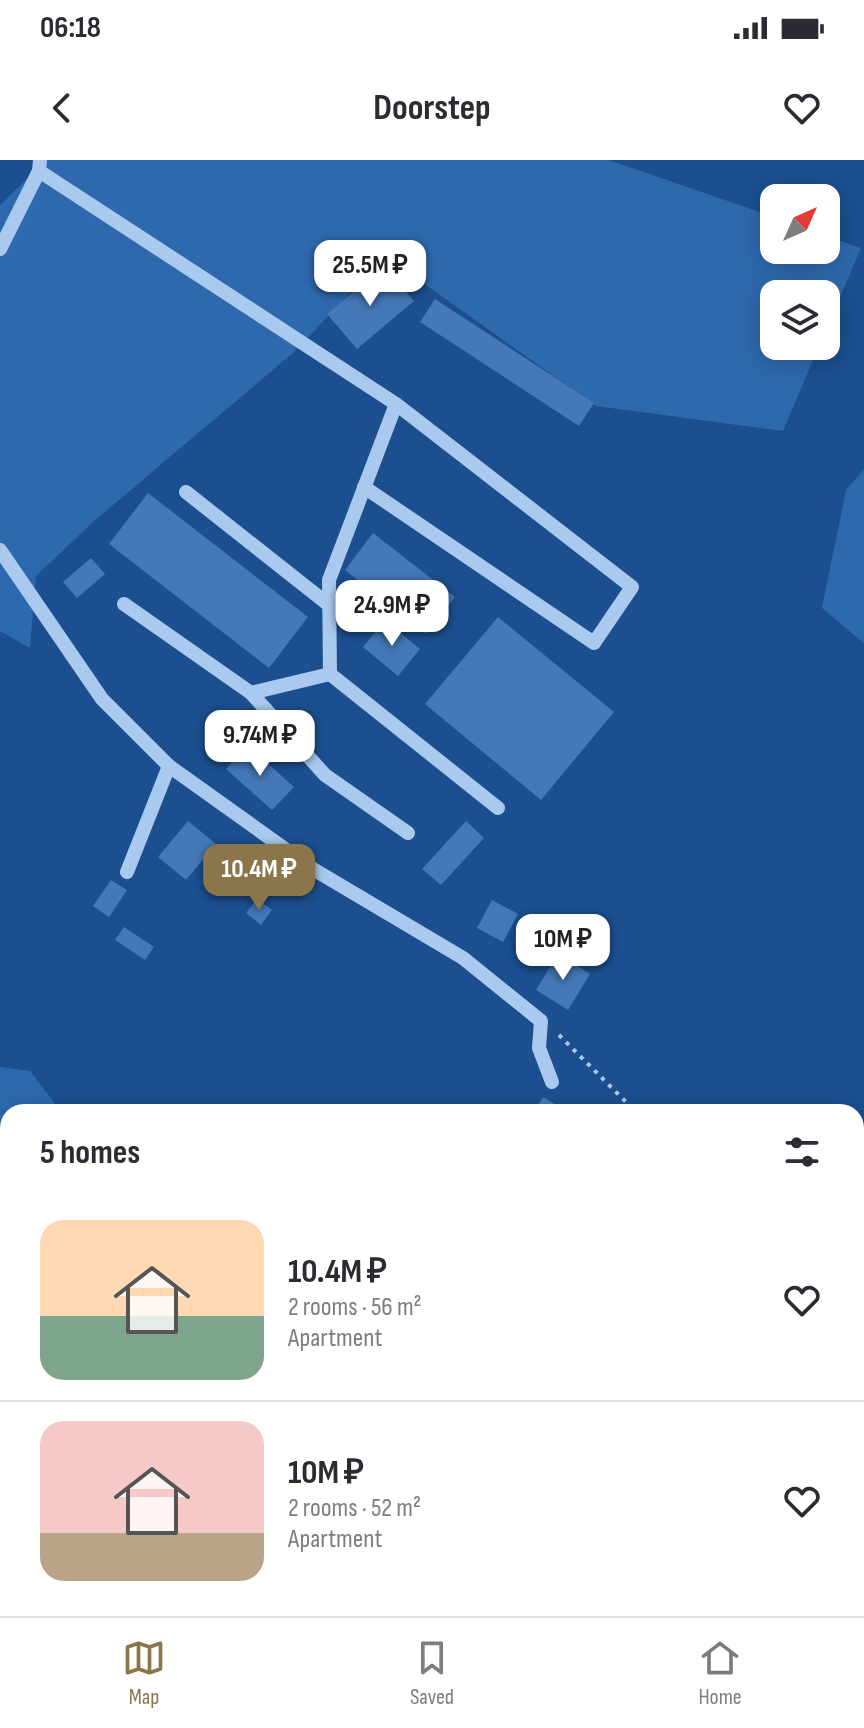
<!DOCTYPE html>
<html lang="en">
<head>
<meta charset="utf-8">
<style>
	:root { --surface:#fff; --page:#f7f7f7; --text:#2b2b33; --muted:#7c7c81; --line:#e1e1e2; --accent:#8a764a }
	body { margin:0; font-family:"Sofia Sans Condensed",sans-serif; background:var(--page); color:var(--text); height:100vh; display:flex; flex-direction:column; font-size:30px; white-space:nowrap }
	* { box-sizing:border-box; margin:0 }
	p { font-size:26px; color:var(--muted) }
	.icon { flex:none; width:44px; height:44px; fill:none; stroke:currentColor; stroke-width:2; stroke-linecap:round; stroke-linejoin:round }
	.map { position:relative; flex:1; overflow:hidden }
	.side { position:absolute; left:0px; top:944px; width:864px; height:512px; display:flex; flex-direction:column; background:var(--surface); border-radius:24px 24px 0 0; box-shadow:0 4px 20px #0003 }
	.side>* { flex:none }
	.needle { width:52px; rotate:45deg }
	.tools { position:absolute; left:760px; top:24px; display:grid; gap:16px }
	.tools a { display:grid; place-items:center; width:80px; height:80px; border-radius:16px; background:var(--surface); box-shadow:0 4px 20px #0003; font-size:40px }
	.price { position:absolute; translate:-50% -68px; padding:0 18px; border-radius:16px; background:#fff; color:#222; font-size:26px; line-height:52px; filter:drop-shadow(0 2px 4px #0008) }
	.price::after { content:''; position:absolute; left:50%; top:48px; width:24px; height:18px; margin-left:-12px; background:inherit; clip-path:polygon(0 0,100% 0,50% 100%) }
	.price.current { background:var(--accent); color:#fff }
	ul { padding:0; list-style:none }
	li { display:flex; align-items:center; gap:24px; height:200px; padding:0 40px }
	li+li { border-top:2px solid var(--line) }
	li span { display:grid; place-items:center; flex:none; width:224px; height:160px; border-radius:24px; color:#555 }
	li>.icon { margin-inline-start:auto }
	span .icon { width:96px; height:96px; fill:#fffc; stroke-width:1 }
	li b { font-size:34px }
	h2 { display:flex; justify-content:space-between; align-items:center; height:96px; padding:0 40px; font-size:34px }
	.status { display:flex; justify-content:space-between; align-items:center; height:56px; padding:0 40px; background:var(--surface); direction:ltr }
	.status svg { height:22px; fill:currentColor }
	header { display:flex; justify-content:space-between; align-items:center; height:104px; padding:0 40px; background:var(--surface); font-size:36px; font-weight:700 }
	.tabs { display:flex; justify-content:space-around; align-items:center; height:112px; border-top:2px solid var(--line); background:var(--surface); font-size:22px; color:var(--muted) }
	.tabs a { display:grid; justify-items:center; gap:4px }
	.tabs .current { color:var(--accent) }
	.map>svg:first-child { display:block }
	.green { fill:#2e69ad }
	.building { fill:#4478b7 }
	.lines { fill:none; stroke-linecap:round; stroke-linejoin:round }
	.path { stroke:#a9c9ee; stroke-width:4; stroke-dasharray:4 6; stroke-linecap:butt }
	.minor { stroke:#a9c9ee; stroke-width:14 }
</style>
</head>
<body>
<div class="status"><b>06:18</b><svg viewBox="0 0 49 12"><path d="M0 12V9h3v3zM5 12V6h3v6zM10 12V3h3v9zM15 12V0h3v12zM26 1h20v11H26zM47 4h2v5h-2z"/></svg></div>
<header><svg class="icon" aria-label="back" viewBox="0 0 24 24"><path d="M15 5l-7 7 7 7"/></svg>Doorstep<svg class="icon" aria-label="heart" viewBox="0 0 24 24"><path d="M12 20l-8-8c-3-5 5-10 8-4 3-6 11-1 8 4z"/></svg></header>
<div class="map">
<svg width="864" height="1456" viewBox="0 0 864 1456">
	<rect width="100%" height="100%" fill="#1b4f8f"/>
	<!-- green -->
	<g class="green">
		<path d="M46 0H609L774 57V90H826V76L861 88 826 170V134H774V186H819L783 271 596 246 385 96 293 193 94 361 36 416 30 488 0 471V45Z"/>
		<path d="M864 309V483L822 448 846 330Z"/>
		<path d="M0 907 30 911 54 942 51 952H8V1024L0 1031Z"/>
		<path d="M856 1198 864 1206V1456H0V1318L8 1304V1448H856Z"/>
	</g>
	<!-- building -->
	<g class="building">
		<path d="M384 106 414 141 357 189 327 154Z"/>
		<path d="M435 139 594 243 579 266 420 162Z"/>
		<path d="M148 333 308 457 269 508 109 384Z"/>
		<path d="M373 373 455 437 426 474 345 410Z"/>
		<path d="M91 398 105 414 77 438 63 422Z"/>
		<path d="M498 457 614 552 541 640 425 544Z"/>
		<path d="M385 460 420 489 398 516 363 487Z"/>
		<path d="M247 585 294 627 272 650 226 609Z"/>
		<path d="M188 661 216 684 186 720 158 697Z"/>
		<path d="M466 661 484 678 441 725 422 709Z"/>
		<path d="M111 720 127 730 109 757 93 746Z"/>
		<path d="M257 739 272 750 261 765 246 753Z"/>
		<path d="M492 740 518 754 503 782 477 768Z"/>
		<path d="M124 767 154 787 145 800 115 780Z"/>
		<path d="M558 794 590 814 568 850 536 830Z"/>
		<path d="M543 937 568 952H534Z"/>
	</g>
	<g class="lines">
		<!-- path -->
		<g class="path">
			<path d="M559 875 636 952"/>
			<path d="M856 1134 864 1140"/>
		</g>
		<!-- minor -->
		<g class="minor">
			<path d="M39 11 396 244 632 427 594 483 364 327"/>
			<path d="M0 89 39 11 40 0"/>
			<path d="M186 332 329 445"/>
			<path d="M0 390 102 539 169 606 313 709 463 798 541 861 539 888 552 922"/>
			<path d="M124 444 251 533 325 615 408 673"/>
			<path d="M330 514 329 420 396 244"/>
			<path d="M251 533 330 514 498 648"/>
			<path d="M127 712 169 606"/>
		</g>
	</g>
</svg>
<div class="tools">
<a><svg class="needle" viewBox="-14 -14 28 28"><path d="M0-13l5 13h-10z" fill="#e53935"/><path d="M0 13l5-13h-10z" fill="#7c7c81"/></svg></a>
<a><svg class="icon" aria-label="layers" viewBox="0 0 24 24"><path d="M12 4l9 5-9 5-9-5zM3 14l9 5 9-5"/></svg></a>
</div>
<b class="price" style="left:370px;top:148px">25.5M ₽</b>
<b class="price" style="left:392px;top:488px">24.9M ₽</b>
<b class="price" style="left:260px;top:618px">9.74M ₽</b>
<b class="price current" style="left:259px;top:752px">10.4M ₽</b>
<b class="price" style="left:563px;top:822px">10M ₽</b>
<section class="side">
<h2>5 homes<svg class="icon" aria-label="filters" viewBox="0 0 24 24"><path d="M4 7h16M4 17h16"/><circle cx="9" cy="7" r="2"/><circle cx="15" cy="17" r="2"/></svg></h2>
<ul>
<li><span style="background:linear-gradient(#ffd9b3 60%,#7fa58c 0)"><svg class="icon" aria-label="home" viewBox="0 0 24 24"><path d="M3 11l9-7 9 7M6 9v11h12V9"/></svg></span><div><b>10.4M ₽</b><p>2 rooms · 56 m²</p><p>Apartment</p></div><svg class="icon" aria-label="heart" viewBox="0 0 24 24"><path d="M12 20l-8-8c-3-5 5-10 8-4 3-6 11-1 8 4z"/></svg></li>
<li><span style="background:linear-gradient(#f6c9c9 70%,#b9a48a 0)"><svg class="icon" aria-label="home" viewBox="0 0 24 24"><path d="M3 11l9-7 9 7M6 9v11h12V9"/></svg></span><div><b>10M ₽</b><p>2 rooms · 52 m²</p><p>Apartment</p></div><svg class="icon" aria-label="heart" viewBox="0 0 24 24"><path d="M12 20l-8-8c-3-5 5-10 8-4 3-6 11-1 8 4z"/></svg></li>
</ul>
</section>
</div>
<nav class="tabs">
<a class="current"><svg class="icon" aria-label="map" viewBox="0 0 24 24"><path d="M3 6l6-2 6 2 6-2v14l-6 2-6-2-6 2zM9 4v14M15 6v14"/></svg>Map</a>
<a><svg class="icon" aria-label="saved" viewBox="0 0 24 24"><path d="M7 4h10v16l-5-4-5 4z"/></svg>Saved</a>
<a><svg class="icon" aria-label="home" viewBox="0 0 24 24"><path d="M3 11l9-7 9 7M6 9v11h12V9"/></svg>Home</a>
</nav>
</body>
</html>
